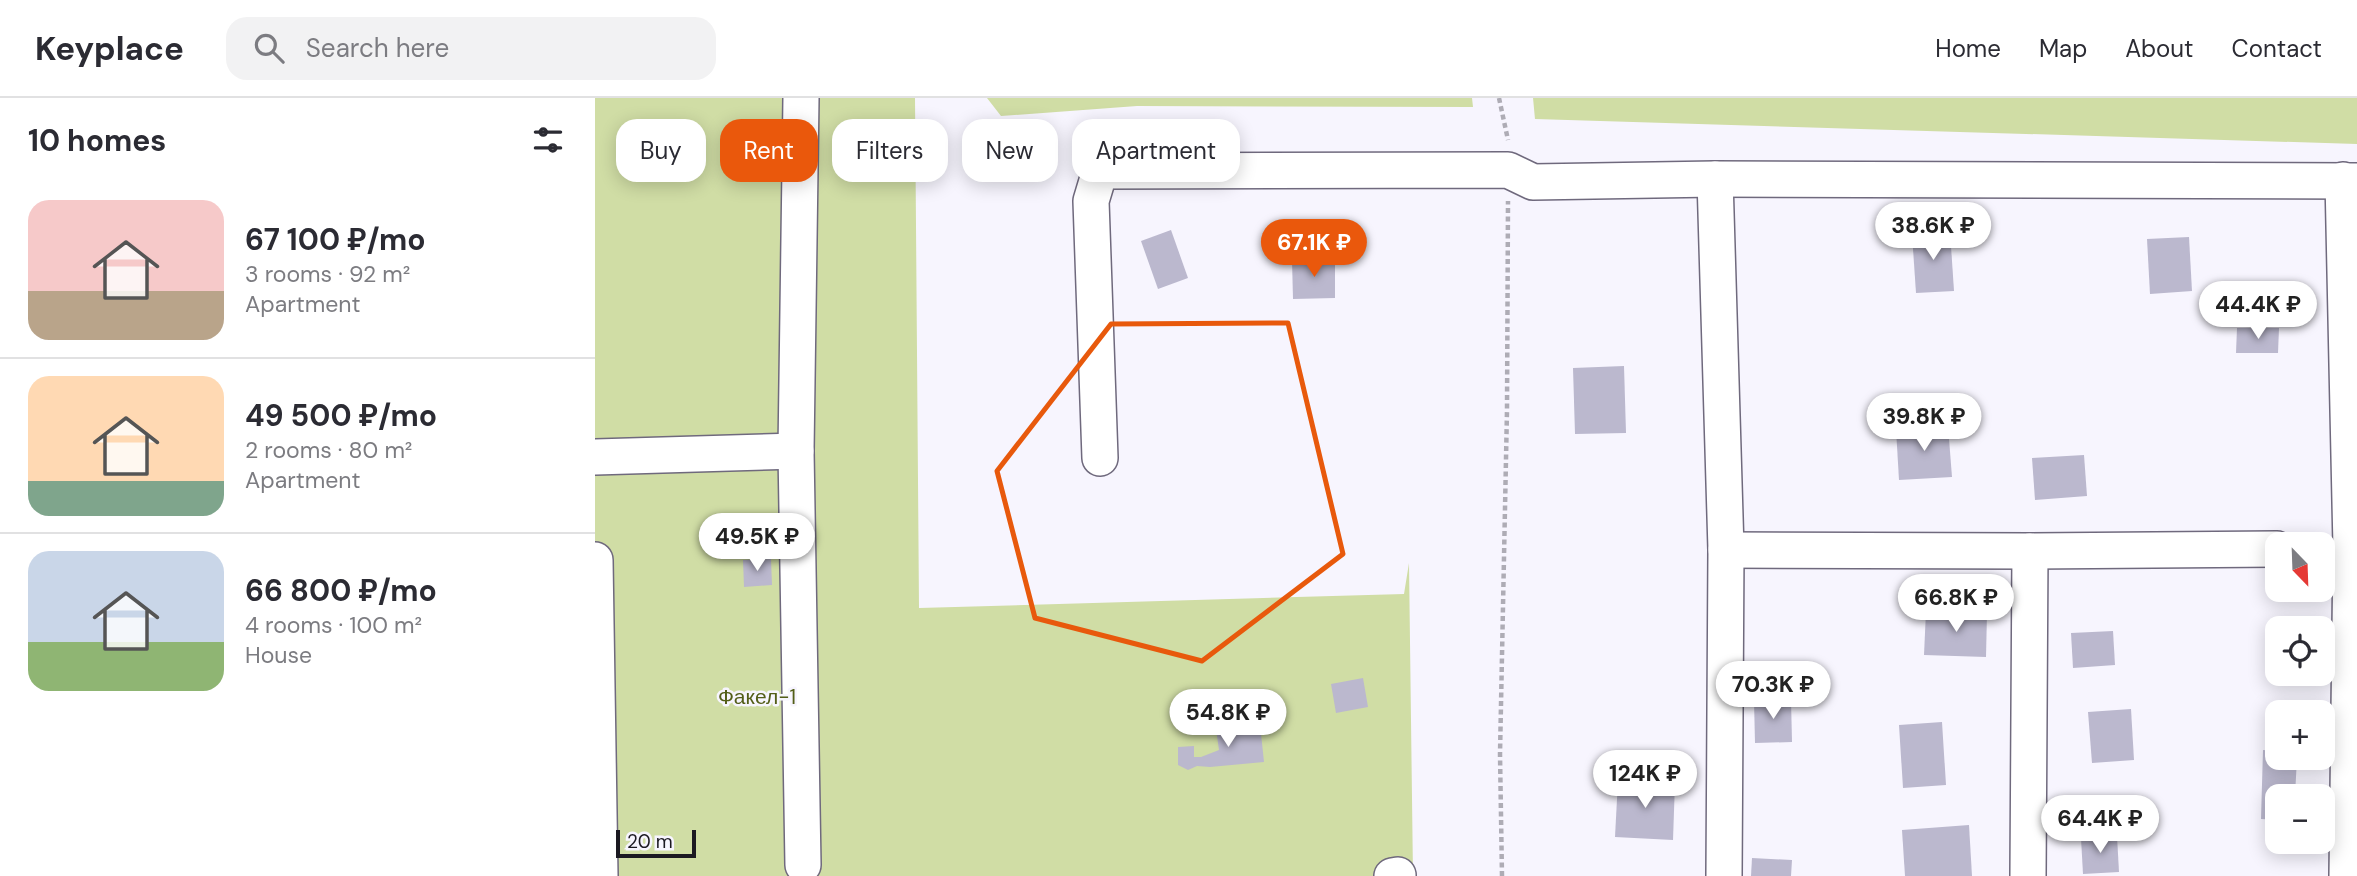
<!DOCTYPE html>
<html lang="en">
<head>
<meta charset="utf-8">
<style>
	:root { --surface:#fff; --page:#f2f2f3; --text:#2b2b33; --muted:#7c7c81; --line:#e1e1e2; --accent:#ea580c }
	body { margin:0; font-family:"DM Sans",sans-serif; background:var(--page); color:var(--text); height:100vh; display:flex; flex-direction:column; font-size:26px; white-space:nowrap }
	* { box-sizing:border-box; margin:0 }
	p { font-size:23px; color:var(--muted) }
	.icon { flex:none; width:38px; height:38px; fill:none; stroke:currentColor; stroke-width:2; stroke-linecap:round; stroke-linejoin:round }
	.map { position:relative; flex:1; overflow:hidden }
	.panel { display:flex; flex-direction:column; background:var(--surface); width:595px }
	.panel>* { flex:none }
	.banner { position:absolute; left:21px; top:21px; width:665px; height:63px; display:flex; gap:14px }
	.needle { width:46px; rotate:157deg }
	.buttons { position:absolute; left:1670px; top:434px; display:grid; gap:14px }
	.buttons a { display:grid; place-items:center; width:70px; height:70px; border-radius:14px; background:var(--surface); box-shadow:0 4px 18px #0003; font-size:35px }
	.scale { position:absolute; left:21px; bottom:18px; width:80px; box-sizing:border-box; padding-left:7px; border:4px solid #1b1921; border-top:0; font-size:19px; line-height:24px; white-space:nowrap; color:#1b1921; -webkit-text-stroke:5px #f7f5fe; paint-order:stroke }
	.price { position:absolute; translate:-50% -60px; padding:0 16px; border-radius:24px; background:#fff; color:#222; font-size:23px; line-height:46px; filter:drop-shadow(0 2px 4px #0008) }
	.price::after { content:''; position:absolute; left:50%; top:42px; width:21px; height:16px; margin-left:-10px; background:inherit; clip-path:polygon(0 0,100% 0,50% 100%) }
	.price.selected { background:var(--accent); color:#fff }
	ul { padding:0; list-style:none }
	li { display:flex; align-items:center; gap:21px; height:175px; padding:0 28px }
	li+li { border-top:2px solid var(--line) }
	li span { display:grid; place-items:center; flex:none; width:196px; height:140px; border-radius:21px; color:#555 }
	li>.icon { margin-inline-start:auto }
	span .icon { width:84px; height:84px; fill:#fffc; stroke-width:1 }
	li b { font-size:30px }
	h2 { display:flex; justify-content:space-between; align-items:center; height:84px; padding:0 28px; font-size:30px }
	.pill { padding:0 24px; border-radius:21px; background:var(--surface); box-shadow:0 4px 18px #0003; font-size:24px; line-height:63px }
	.pill.selected { background:var(--accent); color:#fff }
	header { display:flex; align-items:center; gap:42px; box-sizing:border-box; height:98px; padding:0 35px; background:var(--surface); border-bottom:2px solid var(--line) }
	header strong { font-size:33px }
	nav { display:flex; gap:38px; margin-inline-start:auto; font-size:24px }
	.search { width:490px; height:63px; background:var(--page); display:flex; align-items:center; gap:18px; box-sizing:border-box; padding:0 24px; border-radius:21px; color:var(--muted); font-size:26px }
	main { display:flex; flex:1; min-height:0 }
	.map>svg:first-child { display:block }
	.green { fill:#d0dda5 }
	.building { fill:#bbb8ce }
	.lines { fill:none; stroke-linecap:round; stroke-linejoin:round }
	.minor-casing { stroke:#6f697d; stroke-width:38 }
	.path { stroke:#aeacb5; stroke-width:4.5; stroke-dasharray:5 3.5; stroke-linecap:butt }
	.minor { stroke:#fff; stroke-width:35 }
	.marked { fill:none; stroke:#e8590c; stroke-width:5; stroke-linejoin:round }
	.labels { text-anchor:middle; dominant-baseline:central; stroke-width:5; stroke-linejoin:round; paint-order:stroke }
	.park-label { font-size:21px; fill:#535e18; stroke:#f7f5fe }
</style>
</head>
<body>
<header>
<strong>Keyplace</strong>
<div class="search"><svg class="icon" aria-label="search" viewBox="0 0 24 24"><circle cx="10" cy="10" r="6"/><path d="M15 15l6 6"/></svg>Search here</div>
<nav><a>Home</a><a>Map</a><a>About</a><a>Contact</a></nav>
</header>
<main>
<section class="panel">
<h2>10 homes<svg class="icon" aria-label="filters" viewBox="0 0 24 24"><path d="M4 7h16M4 17h16"/><circle cx="9" cy="7" r="2"/><circle cx="15" cy="17" r="2"/></svg></h2>
<ul>
<li><span style="background:linear-gradient(#f6c9c9 65%,#b9a48a 0)"><svg class="icon" aria-label="home" viewBox="0 0 24 24"><path d="M3 11l9-7 9 7M6 9v11h12V9"/></svg></span><div><b>67 100 ₽/mo</b><p>3 rooms · 92 m²</p><p>Apartment</p></div></li>
<li><span style="background:linear-gradient(#ffd9b3 75%,#7fa58c 0)"><svg class="icon" aria-label="home" viewBox="0 0 24 24"><path d="M3 11l9-7 9 7M6 9v11h12V9"/></svg></span><div><b>49 500 ₽/mo</b><p>2 rooms · 80 m²</p><p>Apartment</p></div></li>
<li><span style="background:linear-gradient(#c9d6e8 65%,#8fb573 0)"><svg class="icon" aria-label="home" viewBox="0 0 24 24"><path d="M3 11l9-7 9 7M6 9v11h12V9"/></svg></span><div><b>66 800 ₽/mo</b><p>4 rooms · 100 m²</p><p>House</p></div></li>
</ul>
</section>
<div class="map">
<svg width="1762" height="778" viewBox="0 0 1762 778">
	<rect width="100%" height="100%" fill="#f7f5fe"/>
	<!-- green -->
	<g class="green">
		<path d="M0 0H320L324 510 809 496 814 465 818 778H0Z"/>
		<path d="M392 0H877L878 9 542 8 406 18Z"/>
		<path d="M938 0H1762V46L940 21Z"/>
	</g>
	<!-- building -->
	<g class="building">
		<path d="M576 132 593 180 563 191 546 143Z"/>
		<path d="M1355 133 1359 193 1321 195 1317 136Z"/>
		<path d="M1594 139 1597 193 1555 196 1552 141Z"/>
		<path d="M740 161V200L698 201 697 162Z"/>
		<path d="M1642 230H1684L1683 255H1641Z"/>
		<path d="M1029 268 1031 335 980 336 978 270Z"/>
		<path d="M1353 328 1357 379 1304 382 1301 331Z"/>
		<path d="M1489 357 1492 398 1440 402 1437 360Z"/>
		<path d="M176 461 177 487 149 489 148 462Z"/>
		<path d="M1331 513 1392 515 1391 559 1329 557Z"/>
		<path d="M1518 533 1520 567 1478 570 1476 535Z"/>
		<path d="M768 580 773 609 741 615 736 586Z"/>
		<path d="M1196 601 1197 644 1160 645 1159 602Z"/>
		<path d="M1536 611 1539 662 1497 665 1493 614Z"/>
		<path d="M1347 624 1351 687 1308 690 1304 627Z"/>
		<path d="M665 626 669 664 615 669 602 668 593 672 583 667V649L599 648V659H606L624 652 621 631Z"/>
		<path d="M1668 652 1682 653V660H1702L1700 698H1682V722L1666 721Z"/>
		<path d="M1023 682 1080 684 1078 742 1020 739Z"/>
		<path d="M1374 727 1377 778H1310L1307 732Z"/>
		<path d="M1522 738 1524 774 1488 776 1486 740Z"/>
		<path d="M1157 760 1197 762 1196 778H1156Z"/>
	</g>
	<g class="lines">
		<defs>
			<g id="minor">
				<path d="M206 0 201 353 208 767"/>
				<path d="M1120 81 1131 452 1129 778"/>
				<path d="M1748 82 1756 450 1752 778"/>
				<path d="M0 359 201 353"/>
				<path d="M505 360 496 103 505 73 913 72 938 84 1120 81 1762 83"/>
				<path d="M1131 452 1435 453 1682 451"/>
				<path d="M0 462 5 778"/>
				<path d="M797 778 803 777"/>
				<path d="M1433 778 1435 453"/>
			</g>
		</defs>
		<!-- minor casing -->
		<use href="#minor" class="minor-casing"/>
		<!-- path -->
		<g class="path">
			<path d="M904 0 913 42"/>
			<path d="M907 778 905 656 912 312 913 103"/>
		</g>
		<!-- minor -->
		<use href="#minor" class="minor"/>
	</g>
	<!-- marked area -->
	<path class="marked" d="M693 225 748 456 607 563 440 520 402 373 516 226Z"/>
	<g class="labels">
		<!-- park labels -->
		<g class="park-label">
			<text x="162" y="599">Факел-1</text>
		</g>
	</g>
</svg>
<div class="buttons">
<a><svg class="needle" viewBox="-14 -14 28 28"><path d="M0-13l5 13h-10z" fill="#e53935"/><path d="M0 13l5-13h-10z" fill="#7c7c81"/></svg></a>
<a><svg class="icon" aria-label="locate" viewBox="0 0 24 24"><circle cx="12" cy="12" r="6"/><path d="M12 2v4M12 18v4M2 12h4M18 12h4"/></svg></a>
<a>+</a>
<a>−</a>
</div>
<div class="scale">20 m</div>
<b class="price" style="left:1338px;top:164px">38.6K ₽</b>
<b class="price selected" style="left:719px;top:181px">67.1K ₽</b>
<b class="price" style="left:1663px;top:243px">44.4K ₽</b>
<b class="price" style="left:1329px;top:355px">39.8K ₽</b>
<b class="price" style="left:162px;top:475px">49.5K ₽</b>
<b class="price" style="left:1361px;top:536px">66.8K ₽</b>
<b class="price" style="left:1178px;top:623px">70.3K ₽</b>
<b class="price" style="left:633px;top:651px">54.8K ₽</b>
<b class="price" style="left:1050px;top:712px">124K ₽</b>
<b class="price" style="left:1505px;top:757px">64.4K ₽</b>
<div class="banner">
<a class="pill">Buy</a>
<a class="pill selected">Rent</a>
<a class="pill">Filters</a>
<a class="pill">New</a>
<a class="pill">Apartment</a>
</div>
</div>
</main>
</body>
</html>
